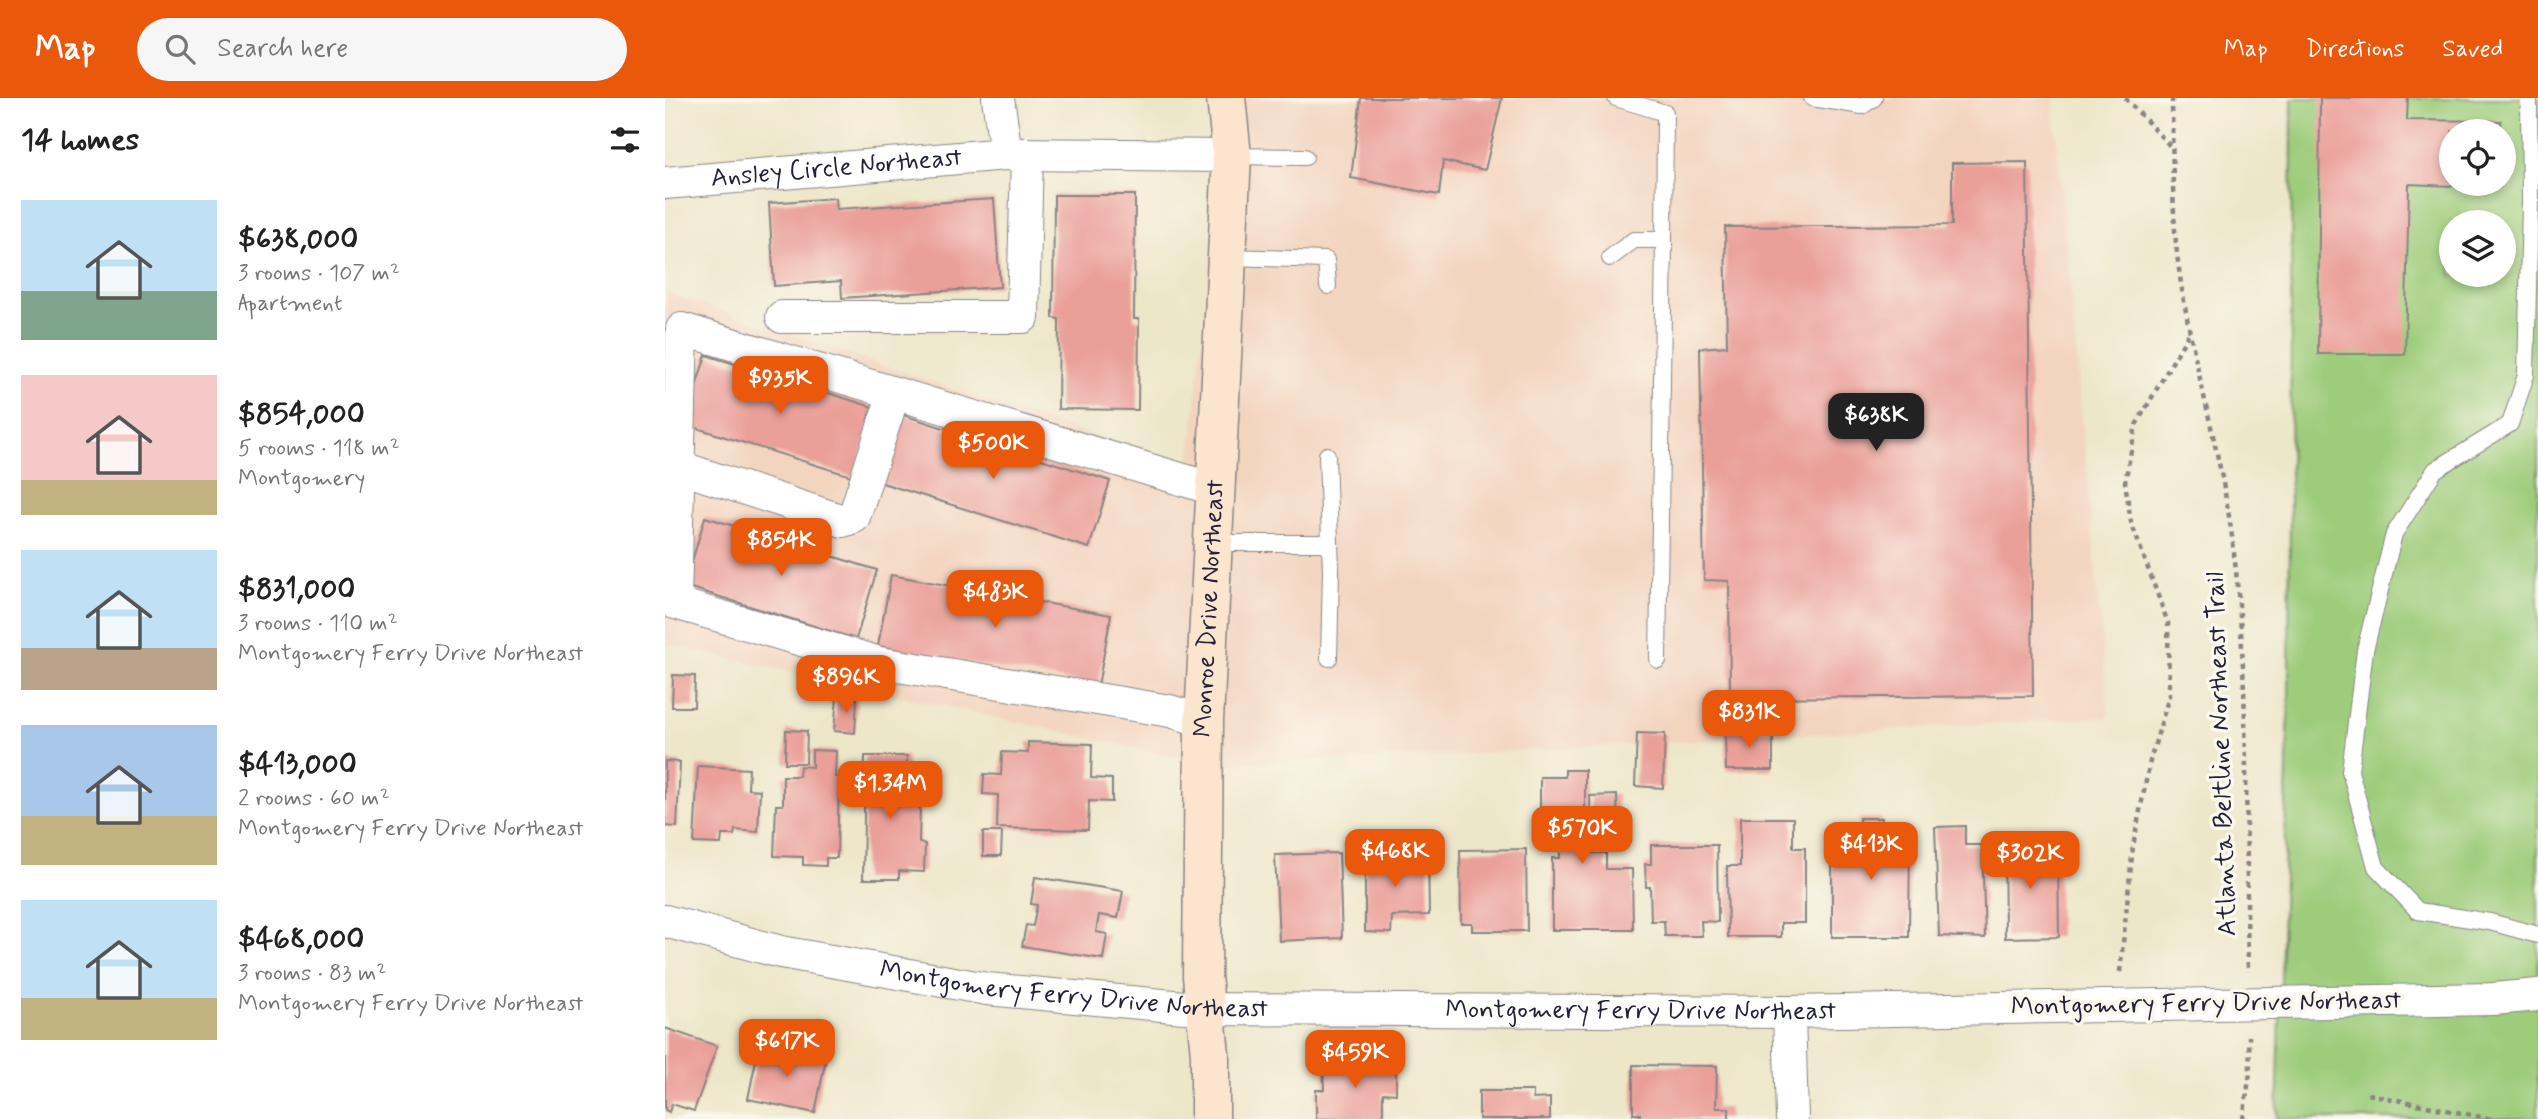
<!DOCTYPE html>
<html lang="en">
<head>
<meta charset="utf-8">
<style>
	:root { --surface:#fff; --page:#f6f6f6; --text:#222; --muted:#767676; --accent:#ea580c }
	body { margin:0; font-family:Mynerve,sans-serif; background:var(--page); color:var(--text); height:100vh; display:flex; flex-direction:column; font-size:26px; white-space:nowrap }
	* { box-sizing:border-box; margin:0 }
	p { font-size:23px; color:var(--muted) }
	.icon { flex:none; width:38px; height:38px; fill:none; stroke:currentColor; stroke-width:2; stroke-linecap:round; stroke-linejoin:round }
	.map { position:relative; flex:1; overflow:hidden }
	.side { display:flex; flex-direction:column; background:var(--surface); width:665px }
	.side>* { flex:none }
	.tools { position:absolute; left:1774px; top:21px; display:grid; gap:14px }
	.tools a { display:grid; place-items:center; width:77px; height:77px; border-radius:50%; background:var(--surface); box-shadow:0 4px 10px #0003; font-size:35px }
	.price { position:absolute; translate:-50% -60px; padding:0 16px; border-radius:14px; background:var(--accent); color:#fff; font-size:23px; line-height:46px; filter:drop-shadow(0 2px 4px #0008) }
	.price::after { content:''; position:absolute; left:50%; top:42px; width:21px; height:16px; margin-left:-10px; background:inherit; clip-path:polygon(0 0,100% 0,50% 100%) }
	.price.selected { background:#222; color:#fff }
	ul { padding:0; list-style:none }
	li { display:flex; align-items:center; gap:21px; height:175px; padding:0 21px }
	li span { display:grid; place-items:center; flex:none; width:196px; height:140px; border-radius:0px; color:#555 }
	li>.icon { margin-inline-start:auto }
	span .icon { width:84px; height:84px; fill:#fffc; stroke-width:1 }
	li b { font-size:30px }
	h2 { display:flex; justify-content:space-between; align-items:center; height:84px; padding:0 21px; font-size:30px }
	header { display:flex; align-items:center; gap:42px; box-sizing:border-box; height:98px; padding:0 35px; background:var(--accent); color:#fff }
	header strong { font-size:33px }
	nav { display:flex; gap:38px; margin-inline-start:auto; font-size:24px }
	.search { width:490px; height:63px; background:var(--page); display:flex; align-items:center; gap:18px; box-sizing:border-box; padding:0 24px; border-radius:38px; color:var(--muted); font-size:26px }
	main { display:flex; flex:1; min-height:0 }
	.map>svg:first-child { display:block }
	.built { fill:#f3d4bf }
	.green { fill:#9dcc7a; stroke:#60775a; stroke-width:2; fill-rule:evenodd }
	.building { fill:#ea9f99 }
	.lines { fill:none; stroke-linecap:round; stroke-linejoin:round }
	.service-casing { stroke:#888482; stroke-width:18 }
	.minor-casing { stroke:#888482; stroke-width:34 }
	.secondary-casing { stroke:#888482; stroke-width:41 }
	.path { stroke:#888482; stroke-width:4.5; stroke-dasharray:5 5; stroke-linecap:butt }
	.service { stroke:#fff; stroke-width:16 }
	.minor { stroke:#fff; stroke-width:32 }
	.secondary { stroke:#fce5cf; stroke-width:38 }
	.minor-bridge-casing { stroke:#888482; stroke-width:34; stroke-linecap:butt }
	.minor-bridge { stroke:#fff; stroke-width:32 }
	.labels { text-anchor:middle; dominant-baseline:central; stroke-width:7; stroke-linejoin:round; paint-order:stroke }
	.street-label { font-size:26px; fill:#22223b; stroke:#fbf7ec }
</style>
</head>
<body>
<header>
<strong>Map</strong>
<div class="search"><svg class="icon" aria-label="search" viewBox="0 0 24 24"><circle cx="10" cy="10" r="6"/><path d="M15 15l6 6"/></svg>Search here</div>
<nav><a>Map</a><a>Directions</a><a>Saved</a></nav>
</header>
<main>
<section class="side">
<h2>14 homes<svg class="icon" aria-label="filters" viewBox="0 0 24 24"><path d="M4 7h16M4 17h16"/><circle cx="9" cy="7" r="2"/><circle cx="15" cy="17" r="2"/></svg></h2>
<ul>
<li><span style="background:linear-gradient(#bfe0f5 65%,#7fa58c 0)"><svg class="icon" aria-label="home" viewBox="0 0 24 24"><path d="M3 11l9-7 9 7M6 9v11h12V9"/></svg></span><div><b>$638,000</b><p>3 rooms · 107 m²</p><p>Apartment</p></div></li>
<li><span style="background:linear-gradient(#f6c9c9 75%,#c2b280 0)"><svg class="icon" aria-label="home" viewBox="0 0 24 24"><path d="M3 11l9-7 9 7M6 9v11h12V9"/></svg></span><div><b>$854,000</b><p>5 rooms · 118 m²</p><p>Montgomery</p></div></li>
<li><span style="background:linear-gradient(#bfe0f5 70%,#b9a48a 0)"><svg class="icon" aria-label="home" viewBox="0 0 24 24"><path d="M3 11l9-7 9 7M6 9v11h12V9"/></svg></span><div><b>$831,000</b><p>3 rooms · 110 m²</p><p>Montgomery Ferry Drive Northeast</p></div></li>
<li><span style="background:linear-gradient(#a9c7e8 65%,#c2b280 0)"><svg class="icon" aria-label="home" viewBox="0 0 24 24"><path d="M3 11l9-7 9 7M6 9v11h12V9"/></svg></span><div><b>$413,000</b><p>2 rooms · 60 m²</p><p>Montgomery Ferry Drive Northeast</p></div></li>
<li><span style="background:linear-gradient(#bfe0f5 70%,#c2b280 0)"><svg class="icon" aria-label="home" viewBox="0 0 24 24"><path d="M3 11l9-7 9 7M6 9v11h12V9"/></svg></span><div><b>$468,000</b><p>3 rooms · 83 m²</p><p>Montgomery Ferry Drive Northeast</p></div></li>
</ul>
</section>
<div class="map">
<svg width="1873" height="1021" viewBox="0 0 1873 1021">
	<rect width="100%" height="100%" fill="#fbf7ec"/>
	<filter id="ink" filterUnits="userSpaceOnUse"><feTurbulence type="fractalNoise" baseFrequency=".0143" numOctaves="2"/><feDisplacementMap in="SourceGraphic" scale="14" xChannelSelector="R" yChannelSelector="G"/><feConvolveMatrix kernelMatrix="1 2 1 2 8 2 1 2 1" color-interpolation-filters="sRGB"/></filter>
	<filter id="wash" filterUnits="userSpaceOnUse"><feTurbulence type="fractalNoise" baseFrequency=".00686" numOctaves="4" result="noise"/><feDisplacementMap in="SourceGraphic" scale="28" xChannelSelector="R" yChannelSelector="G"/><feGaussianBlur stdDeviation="1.57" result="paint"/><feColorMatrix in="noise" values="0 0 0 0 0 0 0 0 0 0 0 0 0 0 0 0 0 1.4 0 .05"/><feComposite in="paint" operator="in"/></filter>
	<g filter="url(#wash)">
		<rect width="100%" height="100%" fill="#ede7ca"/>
		<!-- built -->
		<path class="built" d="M562 0H1388L1444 619 782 657 546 667 0 546V194L524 371Z"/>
		<!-- green -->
		<path class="green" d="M1627 0H1873V1021H1612L1624 601ZM1787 33H1839V86H1787ZM1787 124H1839V177H1787Z"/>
		<g id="blocks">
			<!-- building -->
			<g class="building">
				<path d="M696 0H837L820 72 778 63 774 97 686 80Z"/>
				<path d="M1655 0H1743L1742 22 1836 23V33H1787V88L1744 86 1740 256H1653Z"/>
				<path d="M1362 64 1368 598 1065 600 1064 483 1039 482 1035 250 1062 248 1060 129 1287 127V65Z"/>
				<path d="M1801 86H1835V89L1801 88Z"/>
				<path d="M389 97H470L469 221H474L473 312 393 311 394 221 388 220Z"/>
				<path d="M170 100 171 111 329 101 335 189 177 200 176 183 109 188 104 105Z"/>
				<path d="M41 257 211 310 189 379 19 326Z"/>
				<path d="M232 315 445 383 424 450 211 383Z"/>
				<path d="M40 419 212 472 191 541 20 488Z"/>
				<path d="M226 477 446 517 433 588 213 548Z"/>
				<path d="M8 577 30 578 29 609H7Z"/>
				<path d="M172 600 192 601 190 635 169 633Z"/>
				<path d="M121 632 142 633 141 665H120Z"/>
				<path d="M1060 633H1108V672H1061Z"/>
				<path d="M972 635 1000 636 998 690 970 688Z"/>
				<path d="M363 644 427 646 426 680 447 681V704L424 703 423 732 332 730 333 697 318 696 319 676 336 677 337 654 363 655Z"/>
				<path d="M147 652 171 653 170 679H174L172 760H161V768L138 767V759L109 758 111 707H118V678H134L135 668 147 669Z"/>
				<path d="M200 658H242L241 706H255L254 745 260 746 259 774 234 773V781H198Z"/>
				<path d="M0 663 15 664 12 729 0 728Z"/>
				<path d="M33 668 84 671 83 691 95 692 93 734 70 732 69 737H57L56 746 29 745Z"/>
				<path d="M900 672H920V755H941V771H967L968 832H887V760H895V752H905V727H875V679H900Z"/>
				<path d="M952 697 953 726 926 727 925 698Z"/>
				<path d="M1075 720H1128V750H1140V825H1116V839H1063L1062 768H1075Z"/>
				<path d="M1194 720H1217V733H1245L1244 839H1167V733H1194Z"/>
				<path d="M1300 728V747H1317L1320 840 1274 838 1270 729Z"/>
				<path d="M318 734H337L336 758H318Z"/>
				<path d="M1339 735H1355V753H1393L1394 839 1340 840Z"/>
				<path d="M986 747H1052L1053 824 1036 823 1037 838H1000L999 823H986L985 789H981L980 766H986Z"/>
				<path d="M861 751 862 833H807V825H796L795 752Z"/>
				<path d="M674 755 677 840 614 843 610 757Z"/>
				<path d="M700 756H763L764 817 727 818 726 835 700 834Z"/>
				<path d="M370 779 458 793 453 820 434 817 431 834 442 836 438 861 357 848 361 827 368 828 372 807 366 806Z"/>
				<path d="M0 930 52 948 29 1013 7 1006 4 1014 0 1012Z"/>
				<path d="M94 947 161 960 150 1015 83 1001Z"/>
				<path d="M731 964V996L718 995V1021H651V992H659L658 965Z"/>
				<path d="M968 967 1052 968 1051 1010H1064V1021H975V1016H968Z"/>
				<path d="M814 993H868V1001L885 1000V1021H814Z"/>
			</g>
		</g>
	</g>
	<g filter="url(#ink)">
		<use href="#blocks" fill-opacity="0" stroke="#888482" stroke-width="2"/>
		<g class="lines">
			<defs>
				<g id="service">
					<path d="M951 0 1000 15 999 142"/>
					<path d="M1147 0 1197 8 1209 0"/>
					<path d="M1864 0 1865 104 1861 277 1845 326 1770 372 1729 436 1700 552 1685 673 1711 769 1753 813 1825 824 1873 837"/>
					<path d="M567 58 640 59"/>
					<path d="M561 159 661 162 663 188"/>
					<path d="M945 160 969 142H999L993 562"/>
					<path d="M662 357 666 473 664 560"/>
					<path d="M549 445H664"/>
				</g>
				<g id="minor">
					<path d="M333 0 341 56"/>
					<path id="s1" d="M0 85 341 56 567 58"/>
					<path d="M117 219H358L362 56"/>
					<path d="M14 369 178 423 189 419 229 295"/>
					<path d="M539 623 505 613 215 565 10 505 17 231 552 392"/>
					<path id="s2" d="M0 823 116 854 322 891 541 911 1124 914 1495 907"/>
					<path d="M1124 914 1127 1021"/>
				</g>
				<g id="secondary">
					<path id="s3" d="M545 1021V956L537 878 539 623 567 58 561 0"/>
				</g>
			</defs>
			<!-- service casing -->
			<use href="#service" class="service-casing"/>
			<!-- minor casing -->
			<use href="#minor" class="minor-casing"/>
			<!-- secondary casing -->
			<use href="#secondary" class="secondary-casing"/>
			<!-- path -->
			<g class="path">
				<path d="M1460 0 1507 50"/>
				<path d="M1507 0C1508 62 1506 124 1516 185 1530 276 1559 364 1569 455 1585 594 1580 735 1583 874"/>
				<path d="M1455 874 1468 748 1485 663 1504 598 1503 525 1466 424 1460 384 1471 327 1524 235"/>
				<path d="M1703 996 1826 1021"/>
				<path d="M1578 1021 1585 975 1584 938"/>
			</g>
			<!-- service -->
			<use href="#service" class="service"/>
			<!-- minor -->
			<use href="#minor" class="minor"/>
			<!-- secondary -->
			<use href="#secondary" class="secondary"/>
			<defs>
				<path id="minor-bridge" d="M1495 907 1828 901 1873 897"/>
			</defs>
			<!-- minor-bridge casing -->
			<use href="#minor-bridge" class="minor-bridge-casing"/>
			<!-- minor-bridge -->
			<use href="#minor-bridge" class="minor-bridge"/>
		</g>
	</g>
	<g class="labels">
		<!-- street labels -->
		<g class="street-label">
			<text stroke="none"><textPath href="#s1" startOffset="172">Ansley Circle Northeast</textPath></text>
			<text stroke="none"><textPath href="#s3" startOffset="511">Monroe Drive Northeast</textPath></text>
			<text transform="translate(1557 656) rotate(-92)">Atlanta Beltline Northeast Trail</text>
			<text stroke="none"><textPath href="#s2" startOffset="416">Montgomery Ferry Drive Northeast</textPath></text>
			<text transform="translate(1541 906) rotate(-1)">Montgomery Ferry Drive Northeast</text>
			<text stroke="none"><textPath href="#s2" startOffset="984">Montgomery Ferry Drive Northeast</textPath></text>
		</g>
	</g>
</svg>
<div class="tools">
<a><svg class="icon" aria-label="locate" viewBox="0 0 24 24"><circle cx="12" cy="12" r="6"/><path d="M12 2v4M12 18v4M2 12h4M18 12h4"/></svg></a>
<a><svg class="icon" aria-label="layers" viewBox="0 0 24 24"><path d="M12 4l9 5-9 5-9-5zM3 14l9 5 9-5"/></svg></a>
</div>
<b class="price" style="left:115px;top:318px">$935K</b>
<b class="price selected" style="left:1211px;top:355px">$638K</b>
<b class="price" style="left:328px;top:383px">$500K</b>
<b class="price" style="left:116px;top:480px">$854K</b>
<b class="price" style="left:330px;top:532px">$483K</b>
<b class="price" style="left:181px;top:617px">$896K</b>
<b class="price" style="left:1084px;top:652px">$831K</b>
<b class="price" style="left:225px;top:723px">$1.34M</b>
<b class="price" style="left:917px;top:768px">$570K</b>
<b class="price" style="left:1206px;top:784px">$413K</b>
<b class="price" style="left:730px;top:791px">$468K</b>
<b class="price" style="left:1365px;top:793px">$302K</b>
<b class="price" style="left:122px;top:981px">$617K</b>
<b class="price" style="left:690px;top:992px">$459K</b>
</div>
</main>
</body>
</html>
